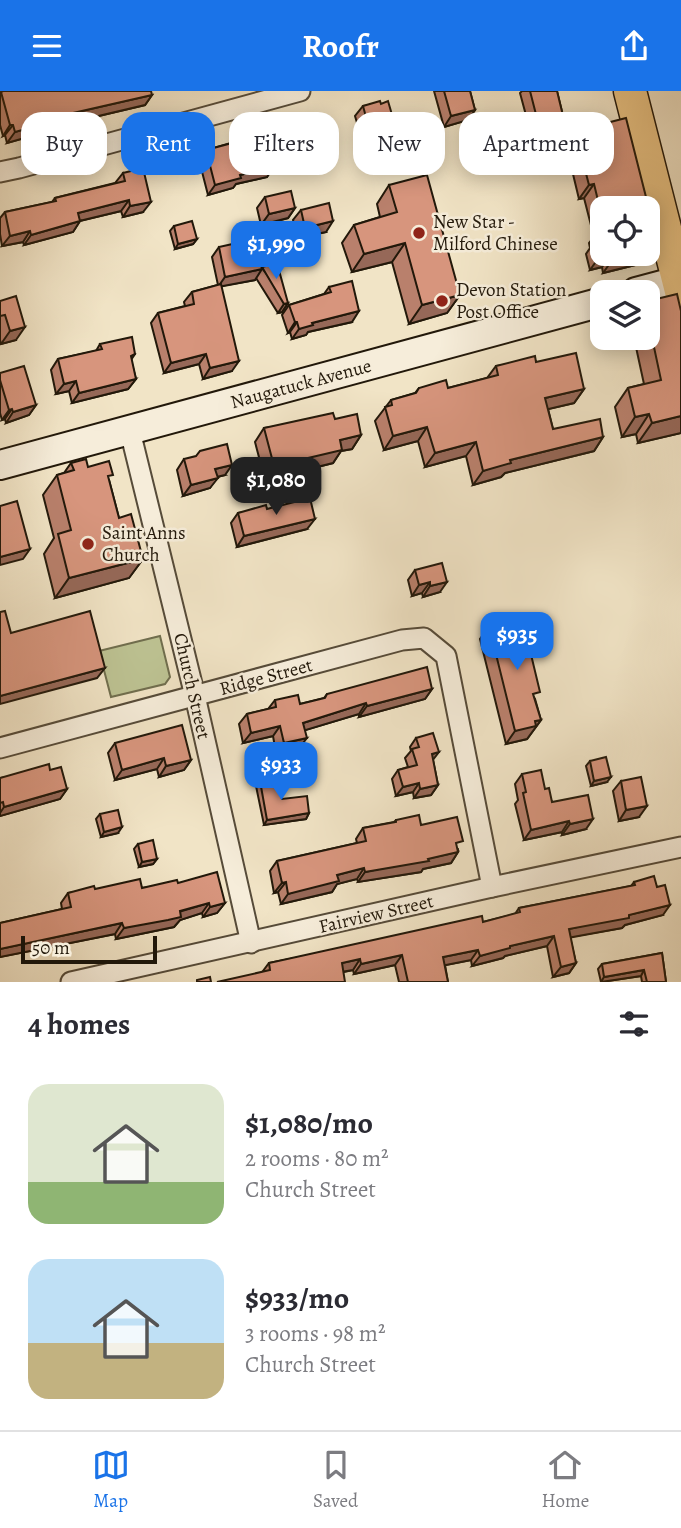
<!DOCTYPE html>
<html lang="en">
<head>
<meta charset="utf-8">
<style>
	:root { --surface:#fff; --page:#f2f2f3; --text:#2b2b33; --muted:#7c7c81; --line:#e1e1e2; --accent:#1a73e8 }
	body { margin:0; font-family:Alegreya,serif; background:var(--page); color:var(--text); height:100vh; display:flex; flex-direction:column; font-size:26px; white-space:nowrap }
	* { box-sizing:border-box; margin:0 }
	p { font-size:23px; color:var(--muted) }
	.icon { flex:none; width:38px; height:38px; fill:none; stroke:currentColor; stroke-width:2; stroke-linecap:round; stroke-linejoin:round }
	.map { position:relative; height:891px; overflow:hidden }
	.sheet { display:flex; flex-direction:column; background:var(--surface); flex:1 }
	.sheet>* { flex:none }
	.guide { position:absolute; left:21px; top:21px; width:640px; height:63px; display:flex; gap:14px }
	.fabs { position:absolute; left:590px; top:105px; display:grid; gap:14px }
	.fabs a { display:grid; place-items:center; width:70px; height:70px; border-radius:14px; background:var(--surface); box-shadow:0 4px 18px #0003; font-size:35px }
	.scale { position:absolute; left:21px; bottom:18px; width:136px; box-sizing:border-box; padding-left:7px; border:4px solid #22180a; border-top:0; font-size:19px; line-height:24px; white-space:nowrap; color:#22180a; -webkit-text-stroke:5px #f6edda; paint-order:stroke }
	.price { position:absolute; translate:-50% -60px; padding:0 16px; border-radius:14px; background:var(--accent); color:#fff; font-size:23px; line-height:46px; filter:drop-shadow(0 2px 4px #0008) }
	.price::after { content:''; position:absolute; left:50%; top:42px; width:21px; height:16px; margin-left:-10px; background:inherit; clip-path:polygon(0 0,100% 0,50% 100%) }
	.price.on { background:#222; color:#fff }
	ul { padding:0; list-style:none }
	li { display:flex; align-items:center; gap:21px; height:175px; padding:0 28px }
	li span { display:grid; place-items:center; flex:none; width:196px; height:140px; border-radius:21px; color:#555 }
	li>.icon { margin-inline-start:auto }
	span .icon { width:84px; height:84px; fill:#fffc; stroke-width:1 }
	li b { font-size:30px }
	h2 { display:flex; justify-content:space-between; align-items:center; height:84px; padding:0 28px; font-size:30px }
	.tag { padding:0 24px; border-radius:21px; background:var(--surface); box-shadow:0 4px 18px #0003; font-size:24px; line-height:63px }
	.tag.on { background:var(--accent); color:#fff }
	header { display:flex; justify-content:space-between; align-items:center; height:91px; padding:0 28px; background:var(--accent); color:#fff; font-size:32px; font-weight:700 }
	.menu { display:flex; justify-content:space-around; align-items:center; height:98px; border-top:2px solid var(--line); background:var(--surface); font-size:19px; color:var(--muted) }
	.menu a { display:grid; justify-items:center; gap:4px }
	.menu .on { color:var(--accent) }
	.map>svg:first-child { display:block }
	.green { fill:#bdc393; stroke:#706e4e; stroke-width:2 }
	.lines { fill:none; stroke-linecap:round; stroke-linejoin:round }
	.street-casing { stroke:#564b39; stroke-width:23 }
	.secondary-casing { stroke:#22180a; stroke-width:32 }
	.primary-casing { stroke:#22180a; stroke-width:35 }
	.street { stroke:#f6edda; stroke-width:19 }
	.secondary { stroke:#f6edda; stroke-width:28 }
	.primary { stroke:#e8c283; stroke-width:32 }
	.wall { fill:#b9806c; stroke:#22180a; stroke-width:2 }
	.shaded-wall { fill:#966858; stroke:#22180a; stroke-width:2 }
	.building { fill:#d7957d; stroke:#22180a; stroke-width:2 }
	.poi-dot { fill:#8f2418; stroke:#f6edda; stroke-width:2.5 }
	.labels { text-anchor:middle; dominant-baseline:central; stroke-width:5; stroke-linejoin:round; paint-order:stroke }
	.poi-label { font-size:19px; fill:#22180a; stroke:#f6edda; text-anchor:start }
	.street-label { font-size:19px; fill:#22180a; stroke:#f6edda }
</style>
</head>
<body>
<header><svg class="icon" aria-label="menu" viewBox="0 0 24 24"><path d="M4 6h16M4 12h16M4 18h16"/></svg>Roofr<svg class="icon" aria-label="share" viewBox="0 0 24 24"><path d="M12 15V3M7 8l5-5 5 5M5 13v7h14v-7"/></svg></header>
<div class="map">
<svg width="681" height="891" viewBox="0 0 681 891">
	<rect width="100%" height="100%" fill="#f1e4c6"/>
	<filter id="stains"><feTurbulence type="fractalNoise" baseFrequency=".00286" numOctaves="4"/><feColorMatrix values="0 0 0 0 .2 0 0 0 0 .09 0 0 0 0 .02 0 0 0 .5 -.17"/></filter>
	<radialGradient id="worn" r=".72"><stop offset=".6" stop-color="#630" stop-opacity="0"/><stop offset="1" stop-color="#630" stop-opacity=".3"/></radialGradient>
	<!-- green -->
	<path class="green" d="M160 545 170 586 165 593 111 606 99 560Z"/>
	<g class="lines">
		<defs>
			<g id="street">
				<path d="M0 81 19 77 300 0"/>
				<path d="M130 340 195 605 251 852"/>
				<path d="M0 657 402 549 424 547 446 565 492 796"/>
				<path d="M71 891 492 796 681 756"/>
			</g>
			<g id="secondary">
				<path d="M636 201 681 189"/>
				<path d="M0 374 602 211"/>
			</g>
			<path id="primary" d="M630 0 681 200"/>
		</defs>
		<!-- street casing -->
		<use href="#street" class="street-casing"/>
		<!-- secondary casing -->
		<use href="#secondary" class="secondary-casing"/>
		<!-- primary casing -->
		<use href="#primary" class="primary-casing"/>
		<!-- street -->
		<use href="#street" class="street"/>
		<!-- secondary -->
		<use href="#secondary" class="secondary"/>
		<!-- primary -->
		<use href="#primary" class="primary"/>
	</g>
	<!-- wall -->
	<g class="wall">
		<path d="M434 0H470L475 19 468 29 444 36Z"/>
		<path d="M522 0H557L566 37 559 47 534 54 520 2Z"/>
		<path d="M1 1 152 4 145 14 69 32 67 35 7 52 5 44 3 45 0 34V2Z"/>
		<path d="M381 13 387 45 363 52 355 25 363 15Z"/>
		<path d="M575 40 647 110 642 117H602V163H643L635 174 603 182 602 176 590 179 586 163 590 157 589 152 594 146 584 107 579 108 566 54Z"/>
		<path d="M245 41H266L323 51 316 62 273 73 267 86 236 93 233 97 208 104 199 69 206 59 238 50Z"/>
		<path d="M123 82 143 121 123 126 121 120 80 130 73 141 24 154 23 151 2 155 0 143V127L5 121 52 111 55 107 115 92Z"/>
		<path d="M389 94 460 204 447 222 409 233 392 171 352 181 342 152 354 134 380 126 377 113Z"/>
		<path d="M265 106 295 117 288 127 261 134 257 117Z"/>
		<path d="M301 119 326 141 298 147 293 129Z"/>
		<path d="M174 135 197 148 193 153 175 158 170 140Z"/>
		<path d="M219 156 262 177 288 212 282 221 278 222 256 187 255 189 221 195 232 280 203 288 199 273 164 282 151 232 158 222 185 215 184 211 192 201 218 194 212 166Z"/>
		<path d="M329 196 352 231 308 241 306 244 292 248 290 241 288 242 282 224 289 214 324 203Z"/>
		<path d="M0 210 16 249 1 253 0 249Z"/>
		<path d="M648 210 681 342 638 352 636 343 622 346 615 316 628 297 644 293 634 247H648Z"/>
		<path d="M100 253 135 263 131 269 136 288 128 298 72 312 69 300 56 303 51 279 58 268 96 260Z"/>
		<path d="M536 271 584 298 574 312 548 318 553 338 603 346 594 360 505 382 501 386 473 394 466 365 425 376 418 350 384 359 375 330 391 309 415 302 419 297H448L487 287 496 275Z"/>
		<path d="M0 282 36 314 29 324 6 332 5 328 2 329 0 322Z"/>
		<path d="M335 328 361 344 352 358 341 360 333 372 265 389 255 351 264 337Z"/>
		<path d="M184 368 225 384 217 386 210 397 183 405 177 379Z"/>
		<path d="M71 372 88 376 109 389 119 427 143 468 129 487 55 507 44 463 54 447 43 404 57 384 64 382Z"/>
		<path d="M267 418 307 438 237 456 231 432 238 422Z"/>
		<path d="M415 479 440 501 423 506 422 502 412 505 408 489Z"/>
		<path d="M489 535 535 608 541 629 527 648 506 653 480 548Z"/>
		<path d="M432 598 425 608 359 626V623L305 639 299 657 276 662 273 645 243 652 239 633 247 623 268 618 275 609 300 613 324 607 327 603Z"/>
		<path d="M416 647 433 669 438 694 431 704 414 707 413 701 396 705 392 688 398 679 408 676 405 667 411 660 410 656Z"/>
		<path d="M115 652 191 669 184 679 159 686 157 678 115 689 108 662Z"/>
		<path d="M590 670 607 691 591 695 586 675Z"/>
		<path d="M50 679 67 698 60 708 0 725V687Z"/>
		<path d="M522 683 545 698 552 711 586 738 562 744V741L524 749 515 713 518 709 515 693Z"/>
		<path d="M260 690 282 708 309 722 306 728 264 734 256 695Z"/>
		<path d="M621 690 639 726 619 730 613 700Z"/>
		<path d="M100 723 118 742 101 746 96 728Z"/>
		<path d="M396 729 421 734 458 758V761L451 772 423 778 421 781 358 791 357 788 337 793 332 801 281 813 278 801 274 802 270 780 277 770 357 752 356 748 363 737 394 731Z"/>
		<path d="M138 753 157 768 153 773 139 776 134 758Z"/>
		<path d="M634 791 663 824 625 834 622 837 570 846 576 872 569 882 553 886 547 855 505 865 503 867 472 875 471 869 445 874 448 891H399L395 874 354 883 353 879 344 881 263 880 269 872 483 831 515 823 519 817 631 795Z"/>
		<path d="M178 792 225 812 217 822 203 826 202 822 180 829 174 836 116 848 115 843 0 866V832L62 818 61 812 68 802 95 798 142 797Z"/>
		<path d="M662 862 666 891H642L641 885 601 891 598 878 602 873Z"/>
	</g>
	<!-- shaded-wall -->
	<g class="shaded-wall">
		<path d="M152 4 145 14 69 32 67 35 7 52 15 41 73 22Z"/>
		<path d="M475 19 468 29 444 36 451 25Z"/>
		<path d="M10 34H13L5 44 3 45Z"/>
		<path d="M395 34 387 45 363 52 370 41Z"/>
		<path d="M566 37 559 47 534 54 541 43Z"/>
		<path d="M323 51 316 62 264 75 271 65Z"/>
		<path d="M274 76 267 86 236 93 233 97 208 104 215 94 240 84Z"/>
		<path d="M594 93 584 107 579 108 589 94Z"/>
		<path d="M129 109 121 120 71 132 78 122Z"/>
		<path d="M151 111 143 121 123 126 130 115Z"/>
		<path d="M295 117 288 127 261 134 269 123Z"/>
		<path d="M80 130 73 141 24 154 31 144Z"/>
		<path d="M333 130 326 141 298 147 305 137Z"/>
		<path d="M30 140 23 151 2 155 10 145Z"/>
		<path d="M197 148 193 153 175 158 178 153Z"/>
		<path d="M405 152 392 171 352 181 364 163Z"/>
		<path d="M612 163 602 176 590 179 600 165Z"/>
		<path d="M634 163H643L635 174 603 182 613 168Z"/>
		<path d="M262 178 255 189 218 196 225 186Z"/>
		<path d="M460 204 447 222 409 233 422 214Z"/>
		<path d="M288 212 282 221 278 222 284 213Z"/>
		<path d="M359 220 352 231 308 241 306 244 292 248 299 238 312 232Z"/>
		<path d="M295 231H297L290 241 288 242Z"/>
		<path d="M25 236 16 249 1 253 10 240Z"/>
		<path d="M206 263 199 273 164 282 171 272Z"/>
		<path d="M239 270 232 280 203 288 210 277Z"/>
		<path d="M136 288 128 298 72 312 79 302Z"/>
		<path d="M76 290 69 300 56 303 64 293Z"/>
		<path d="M584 298 574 312 536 321 545 307Z"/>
		<path d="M36 314 29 324 6 332 13 321Z"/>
		<path d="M12 318 5 328 2 329 9 319Z"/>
		<path d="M649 323 636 343 622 346 635 326Z"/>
		<path d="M681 325V342L638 352 652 332Z"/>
		<path d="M427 336 418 350 384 359 393 345Z"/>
		<path d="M361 344 352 358 341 360 333 372 265 389 274 375 340 349Z"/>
		<path d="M603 346 594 360 505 382 501 386 473 394 483 380 510 369Z"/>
		<path d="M476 351 466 365 425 376 435 362Z"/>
		<path d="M232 374 225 384 208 388 215 378Z"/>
		<path d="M218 387 210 397 183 405 191 394Z"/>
		<path d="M315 428 307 438 237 456 244 445Z"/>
		<path d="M30 458 23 468 0 474V466Z"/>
		<path d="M143 468 129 487 55 507 69 487Z"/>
		<path d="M430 491 422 502 412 505 419 494Z"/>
		<path d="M447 491 440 501 423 506 430 495Z"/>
		<path d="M105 577 97 587 0 613V605Z"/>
		<path d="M432 598 425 608 359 626 367 615Z"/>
		<path d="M366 612 359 623 296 642 303 632Z"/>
		<path d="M541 629 527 648 506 653 515 640 535 630Z"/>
		<path d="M280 635 273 645 243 652 251 642Z"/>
		<path d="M307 647 299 657 276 662 284 652Z"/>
		<path d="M439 661 432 670V663Z"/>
		<path d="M164 667 157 678 115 689 122 679Z"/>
		<path d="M191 669 184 679 159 686 166 675Z"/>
		<path d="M611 686 607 691 591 695 594 690Z"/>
		<path d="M419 692 413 701 396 705 403 696Z"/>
		<path d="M438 694 431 704 414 707 420 698Z"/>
		<path d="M67 698 60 708 0 725V722L4 716Z"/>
		<path d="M647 715 639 726 619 730 626 719Z"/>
		<path d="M309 722 306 728 264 734 267 729Z"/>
		<path d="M593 728 586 738 562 744 570 733Z"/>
		<path d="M569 730 562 741 524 749 531 739Z"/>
		<path d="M122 736 118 742 101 746 104 741Z"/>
		<path d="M458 761 451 772 423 778 421 781 358 791 365 781Z"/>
		<path d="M157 768 153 773 139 776 142 771Z"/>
		<path d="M364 777 357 788 337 793 332 801 281 813 288 803 337 784Z"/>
		<path d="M286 791 278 801 274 802 282 792Z"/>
		<path d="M209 812 202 822 180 829 174 836 116 848 124 837Z"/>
		<path d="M225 812 217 822 203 826 210 816Z"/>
		<path d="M670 814 663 824 625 834 622 837 562 848 569 838Z"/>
		<path d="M122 832 115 843 0 866V858Z"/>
		<path d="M554 845 547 855 505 865 503 867 472 875 480 865 510 855Z"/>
		<path d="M478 859 471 869 436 876 443 866Z"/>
		<path d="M402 864 395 874 354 883 361 873Z"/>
		<path d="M360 868 353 879 335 882 342 872Z"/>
		<path d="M576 872 569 882 553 886 561 876Z"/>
		<path d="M644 879 641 885 601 891 604 886Z"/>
	</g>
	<!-- building -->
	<g class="building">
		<path d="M3 0H151L152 4 73 22 74 25 15 41 13 34H10L1 1Z"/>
		<path d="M444 0H470L475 19 451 25Z"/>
		<path d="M530 0H557L566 37 541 43Z"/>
		<path d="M380 10 381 13 388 10 395 34 370 41 363 15Z"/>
		<path d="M317 27 323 51 271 65 274 76 240 84 241 87 215 94 206 59 247 48 245 41 264 36 266 41Z"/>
		<path d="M626 27 647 110 641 111 642 117H602V126L594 93 589 94 575 40Z"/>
		<path d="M143 77 151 111 130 115 129 109 78 122 80 130 31 144 30 140 10 145 5 121 56 110 55 107 125 90 123 82Z"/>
		<path d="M427 84 460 204 422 214 405 152 364 163 354 134 397 121 389 94Z"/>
		<path d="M291 100 295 117 269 123 265 106Z"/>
		<path d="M329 112 333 130 305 137 301 119Z"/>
		<path d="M192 130 197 148 178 153 174 135Z"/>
		<path d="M599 138H602V163H610L600 165 596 149 601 148Z"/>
		<path d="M648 139 650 151 648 156Z"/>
		<path d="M255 148 262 178 225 186 219 156Z"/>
		<path d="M612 163H634L613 168Z"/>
		<path d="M277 172 288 212 284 213 262 176Z"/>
		<path d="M352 190 359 220 312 232 313 234 299 238 297 231H295L289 214 331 201 329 196Z"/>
		<path d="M221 193 239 270 210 277 206 263 171 272 158 222 194 213 192 201Z"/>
		<path d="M677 203 681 220V325L652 332 649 323 635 326 628 297 661 289 648 228V210Z"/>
		<path d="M16 205 25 236 10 240 5 224 0 225V210Z"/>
		<path d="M132 246 135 263 131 265 136 288 79 302 76 290 64 293 58 268 102 258 100 253Z"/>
		<path d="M576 262 584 298 545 307 553 338 600 328 603 346 510 369 511 372 483 380 476 351 435 362 427 336 393 345 385 316 392 314 391 309 416 302 419 297 446 289 448 297 498 284 496 275 535 265 536 271Z"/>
		<path d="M24 275 36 314 13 321 12 318 9 319 0 289V282Z"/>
		<path d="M333 322 335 328 357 323 361 344 340 349 342 359 274 375 264 337Z"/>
		<path d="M227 353 232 374 215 378 218 387 191 394 184 368 196 365 200 360Z"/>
		<path d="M86 368 88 376 109 370 113 384 108 385 119 427 131 423 143 468 69 487 58 443 71 439 57 384 74 379 71 372Z"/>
		<path d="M310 407 315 428 244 445 238 422 266 414 267 418Z"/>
		<path d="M17 410 30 458 0 466V415Z"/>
		<path d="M442 472 447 491 430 495V491L419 494 415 479Z"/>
		<path d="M5 520 11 542 90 520 105 577 0 605V521Z"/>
		<path d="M522 526 540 601 533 603 541 629 535 630 536 635 515 640 489 535Z"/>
		<path d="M427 576 432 598 367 615 366 612 303 632 307 647 284 652 280 635 251 642 247 623 276 616 275 609 298 604 300 613 325 607 327 603Z"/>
		<path d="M182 634 191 669 166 675 164 667 122 679 115 652Z"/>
		<path d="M433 642 439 661 432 663 438 694 420 698 419 692 403 696 398 679 417 674 412 658 419 656 416 647Z"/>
		<path d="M606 666 611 686 594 690 590 670Z"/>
		<path d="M49 673 50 679 61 676 67 698 4 716 3 711 0 712V687Z"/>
		<path d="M541 679 545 698 549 697 552 711 588 704 593 728 570 733 569 730 531 739 523 702 526 701 522 683Z"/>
		<path d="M277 686 282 708 307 705 309 722 267 729 260 690Z"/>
		<path d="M641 686 647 715 626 719 621 690Z"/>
		<path d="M118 719 122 736 104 741 100 723Z"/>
		<path d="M419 724 421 734 457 726 463 750 456 752 458 761 428 768 429 770 365 781 364 777 337 784 339 790 288 803 286 791 282 792 277 770 366 750 363 737 396 731V729Z"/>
		<path d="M153 749 157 768 142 771 138 753Z"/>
		<path d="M217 781 225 812 210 816 209 812 180 820 181 826 168 829 124 837 122 832 0 858V832L71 816 68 802 94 795 95 798 140 788 142 797 177 789 178 792Z"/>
		<path d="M654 785 657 796 665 794 670 814 629 824V827L569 838 576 872 561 876 554 845 510 855V857L480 865 478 859 443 866 448 891H408L402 864 361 873 360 868 342 872 345 891H217L270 879 269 872 482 825 483 831 520 821 519 817 635 794 634 791Z"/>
		<path d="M662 862 666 891H647L644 879 604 886 602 873Z"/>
		<path d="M210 886 211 891H197V889Z"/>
	</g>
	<!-- markers -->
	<g class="poi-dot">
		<circle cx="419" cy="142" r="7"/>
		<circle cx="442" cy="210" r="7"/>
		<circle cx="88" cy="453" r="7"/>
	</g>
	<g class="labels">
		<!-- poi labels -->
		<g class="poi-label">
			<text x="433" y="131">New Star -<tspan x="433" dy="22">Milford Chinese</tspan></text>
			<text x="456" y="199">Devon Station<tspan x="456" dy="22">Post Office</tspan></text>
			<text x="102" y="442">Saint Anns<tspan x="102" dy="22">Church</tspan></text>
		</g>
		<!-- street labels -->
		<g class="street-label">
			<text transform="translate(301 293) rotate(-15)">Naugatuck Avenue</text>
			<text transform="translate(266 586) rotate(-15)">Ridge Street</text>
			<text transform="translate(192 595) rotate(77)">Church Street</text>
			<text transform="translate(376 823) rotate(-13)">Fairview Street</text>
		</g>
	</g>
	<rect width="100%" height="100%" filter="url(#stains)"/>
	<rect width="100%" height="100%" fill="url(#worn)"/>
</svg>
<div class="fabs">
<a><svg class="icon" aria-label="locate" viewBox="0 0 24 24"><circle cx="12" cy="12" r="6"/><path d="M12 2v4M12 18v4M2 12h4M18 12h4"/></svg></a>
<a><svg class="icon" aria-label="layers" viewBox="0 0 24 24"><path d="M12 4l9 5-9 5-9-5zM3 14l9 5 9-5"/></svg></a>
</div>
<div class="scale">50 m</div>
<b class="price" style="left:276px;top:190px">$1,990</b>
<b class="price on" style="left:276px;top:426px">$1,080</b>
<b class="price" style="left:517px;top:581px">$935</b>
<b class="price" style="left:281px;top:711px">$933</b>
<div class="guide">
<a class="tag">Buy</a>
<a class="tag on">Rent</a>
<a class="tag">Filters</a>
<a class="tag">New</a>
<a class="tag">Apartment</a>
</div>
</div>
<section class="sheet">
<h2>4 homes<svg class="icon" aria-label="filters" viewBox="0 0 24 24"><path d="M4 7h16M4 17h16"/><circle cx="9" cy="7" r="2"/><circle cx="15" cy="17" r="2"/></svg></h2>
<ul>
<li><span style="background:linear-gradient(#dfe7d0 70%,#8fb573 0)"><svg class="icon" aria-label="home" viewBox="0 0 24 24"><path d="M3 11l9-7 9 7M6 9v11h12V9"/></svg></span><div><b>$1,080/mo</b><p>2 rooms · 80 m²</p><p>Church Street</p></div></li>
<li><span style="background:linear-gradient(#bfe0f5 60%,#c2b280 0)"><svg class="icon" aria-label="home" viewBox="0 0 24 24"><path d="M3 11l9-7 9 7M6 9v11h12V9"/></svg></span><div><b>$933/mo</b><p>3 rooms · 98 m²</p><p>Church Street</p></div></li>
</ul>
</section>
<nav class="menu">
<a class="on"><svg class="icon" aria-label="map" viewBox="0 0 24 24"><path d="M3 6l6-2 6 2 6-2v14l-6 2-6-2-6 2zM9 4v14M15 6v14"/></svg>Map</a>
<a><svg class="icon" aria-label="saved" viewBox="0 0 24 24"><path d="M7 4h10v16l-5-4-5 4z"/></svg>Saved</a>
<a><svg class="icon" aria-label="home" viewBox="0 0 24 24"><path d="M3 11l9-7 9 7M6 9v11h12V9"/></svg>Home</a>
</nav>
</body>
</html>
